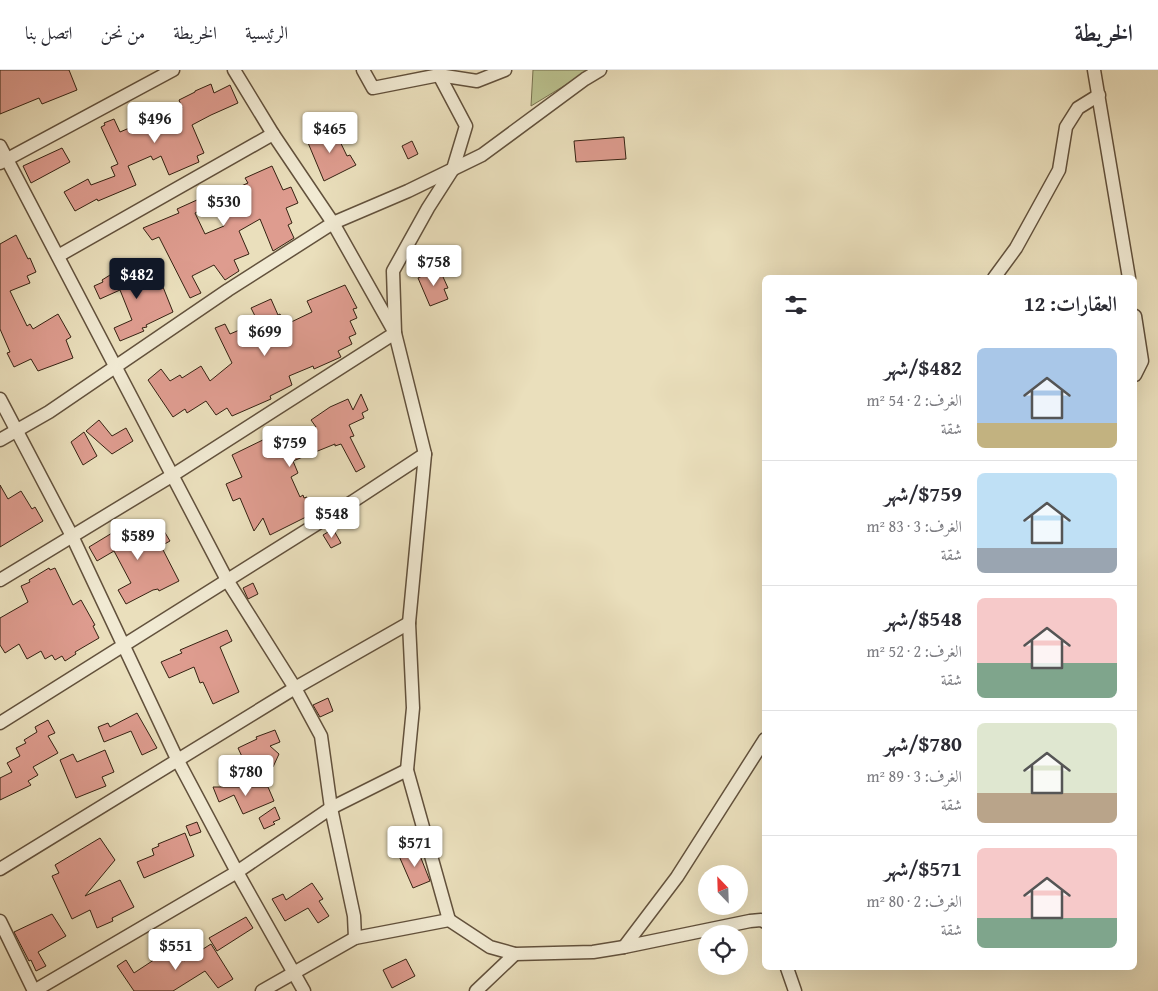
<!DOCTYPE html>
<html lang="ar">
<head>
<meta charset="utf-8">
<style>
	:root { --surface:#fff; --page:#f7f7f7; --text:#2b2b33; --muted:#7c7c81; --line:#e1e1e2; --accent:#111827 }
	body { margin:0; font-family:"Gentium Book Plus",Amiri,serif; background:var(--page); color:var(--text); direction:rtl; height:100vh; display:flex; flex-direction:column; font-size:19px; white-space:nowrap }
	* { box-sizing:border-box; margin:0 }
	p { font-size:16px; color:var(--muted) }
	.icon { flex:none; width:28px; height:28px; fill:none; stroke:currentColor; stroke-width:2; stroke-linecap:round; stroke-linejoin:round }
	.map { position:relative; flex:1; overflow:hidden; direction:ltr }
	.side { position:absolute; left:762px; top:205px; width:375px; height:695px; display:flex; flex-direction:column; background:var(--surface); border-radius:8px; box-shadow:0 5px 20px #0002; direction:rtl }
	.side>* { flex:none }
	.needle { width:32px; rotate:337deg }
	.fabs { position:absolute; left:698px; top:795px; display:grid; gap:10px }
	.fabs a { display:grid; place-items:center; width:50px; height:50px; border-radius:50%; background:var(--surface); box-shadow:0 5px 20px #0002; font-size:25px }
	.price { position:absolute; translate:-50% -42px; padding:0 11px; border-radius:5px; background:#fff; color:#222; font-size:16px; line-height:32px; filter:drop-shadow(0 1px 2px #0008) }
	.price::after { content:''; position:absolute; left:50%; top:30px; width:15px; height:11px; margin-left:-8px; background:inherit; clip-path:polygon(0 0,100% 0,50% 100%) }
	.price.active { background:var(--accent); color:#fff }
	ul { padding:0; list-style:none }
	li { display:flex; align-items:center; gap:15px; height:125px; padding:0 20px }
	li+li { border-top:1px solid var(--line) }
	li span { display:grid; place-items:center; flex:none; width:140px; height:100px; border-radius:8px; color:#555 }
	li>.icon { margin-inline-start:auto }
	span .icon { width:60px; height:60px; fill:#fffc; stroke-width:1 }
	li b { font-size:21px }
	h2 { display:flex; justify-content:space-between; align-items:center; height:60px; padding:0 20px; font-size:21px }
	header { display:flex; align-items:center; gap:30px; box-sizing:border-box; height:70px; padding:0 25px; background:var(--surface); border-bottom:1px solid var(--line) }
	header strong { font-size:24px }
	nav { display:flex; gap:28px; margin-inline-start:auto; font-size:18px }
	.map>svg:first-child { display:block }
	.green { fill:#bac18e; stroke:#787250 }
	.building { fill:#de9c8f; stroke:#352212; fill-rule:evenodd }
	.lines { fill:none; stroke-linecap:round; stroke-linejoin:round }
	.street-casing { stroke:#62513c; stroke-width:15 }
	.street { stroke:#f1ead3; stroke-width:12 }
</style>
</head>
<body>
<header>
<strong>الخريطة</strong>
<nav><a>الرئيسية</a><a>الخريطة</a><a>من نحن</a><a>اتصل بنا</a></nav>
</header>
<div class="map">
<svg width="1158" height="921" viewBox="0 0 1158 921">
	<rect width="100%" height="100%" fill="#eadfbc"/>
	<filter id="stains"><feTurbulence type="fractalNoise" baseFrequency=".004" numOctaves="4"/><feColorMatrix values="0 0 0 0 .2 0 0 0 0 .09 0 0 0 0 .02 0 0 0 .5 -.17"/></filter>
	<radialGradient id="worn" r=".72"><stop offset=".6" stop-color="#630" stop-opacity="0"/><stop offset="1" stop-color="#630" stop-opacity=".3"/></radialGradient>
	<!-- green -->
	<path class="green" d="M533 0H590L531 36Z"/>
	<!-- building -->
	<g class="building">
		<path d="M0 0H69L77 20 42 34 39 28 0 44Z"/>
		<path d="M211 14 214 23 230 15 238 33 211 45 192 55 204 83 197 86 199 92 169 105 161 86 153 90 151 86 128 96 136 115 98 131 97 129 75 141 64 122 88 109 91 115 115 106 111 97 118 94 101 57 105 55 104 53 114 49 120 62 148 50 149 53 182 38 179 30 195 22V21Z"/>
		<path d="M333 57 347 86 350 85 356 95 324 111 306 68Z"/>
		<path d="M624 67 626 89 576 92 574 71Z"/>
		<path d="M412 71 418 84 408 89 402 76Z"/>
		<path d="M62 78 70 92 31 113 23 96Z"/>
		<path d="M272 96 283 120 291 117 298 133 286 138 292 153 288 155 294 168 273 181 260 149 239 161 249 184 234 190 239 201 225 210 214 195 192 206 201 223 190 228 159 167 152 170 143 158 179 143 177 139 219 120 221 125 248 113 245 108ZM214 133 224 156 205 164 195 143Z"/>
		<path d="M16 165 28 189 30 188 36 202 27 206 30 213 10 221 27 256 30 254 33 259 58 244 71 267 66 270 73 288 38 301 31 289 14 297 7 283 10 282 0 259V174Z"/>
		<path d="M123 197 131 213 157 202 173 242 146 255 147 257 142 258 144 261 120 271 114 258 132 250 120 220 100 229 94 216 103 212 102 210Z"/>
		<path d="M439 198 448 218 444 219 448 229 430 236 418 208Z"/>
		<path d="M345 215 357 238 353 239 357 248 350 251 356 264 349 267 352 274 338 281 341 287 314 299 313 296 289 306 292 315 270 326 271 329 232 346 227 338 216 345 206 331 187 343 185 339 173 347 148 310 161 299 170 311 180 305 182 308 201 296 210 311 232 293 215 258 225 254 230 264 258 252 251 238 271 229 278 245 280 244 285 255 312 242 307 231Z"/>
		<path d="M361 324 368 340 362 343 364 348 349 355 354 366 350 367 365 397 356 402 341 374 335 376V374L293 391 298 403 291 407 300 427 303 425 304 428 307 427 314 443 270 465 263 448 254 461 240 428 233 431 226 414 242 407 232 385 271 366 272 367 278 364 284 378 304 370 313 365 310 360 316 357 311 350 330 337 348 329 353 340Z"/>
		<path d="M99 350 112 366 126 358 133 371 112 384 86 361Z"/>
		<path d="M84 362 97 386 83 395 71 372Z"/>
		<path d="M0 415 8 429 21 421 32 439 35 437 43 451 0 477Z"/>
		<path d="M128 452 141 475 164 461 170 471 161 476 179 511 159 521 158 519 153 520 126 534 118 520 131 513 114 481 97 491 89 477 117 460 116 459Z"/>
		<path d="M333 459 341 473 331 478 323 465Z"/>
		<path d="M49 498 50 500 55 498 73 535 81 530 95 555 93 556 99 568 75 582 76 584 65 591 62 586 55 590 52 585 45 589 41 581 27 589 19 574 5 583 0 575V548L28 532 21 516 30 512 29 510Z"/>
		<path d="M253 513 258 524 248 529 243 518Z"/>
		<path d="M227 560 232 571 220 577 239 622 213 634 203 612 200 613 194 597 169 608 161 592 182 583 180 580Z"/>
		<path d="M328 628 333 641 320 647 313 635Z"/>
		<path d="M137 643 157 678 142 685 131 661 104 672 98 657 108 653 110 657Z"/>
		<path d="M48 650 55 663 48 666 58 683 33 697 38 705 28 711 31 715 0 730V708L12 702 7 693 20 686 16 678 26 673 24 670 37 662 35 657Z"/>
		<path d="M275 660 280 672 270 676 279 684 273 697 251 706 238 678 257 669 256 667Z"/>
		<path d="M105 680 114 702 102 707 106 716 76 728 60 690 73 684 77 692Z"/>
		<path d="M213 717H268L274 731 243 744 234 725 219 732Z"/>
		<path d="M275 737 280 749 273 752 275 754 264 759 259 748Z"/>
		<path d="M197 752 201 762 190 766 186 756Z"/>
		<path d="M185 763 194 786 144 808 137 792 154 785 152 779 159 776 158 774Z"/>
		<path d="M100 768 115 790 85 826 120 810 134 837 112 848 113 851 97 858 90 840 72 849 52 806 59 803 55 795Z"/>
		<path d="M417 778 430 811 413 818 399 786Z"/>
		<path d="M312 813 323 829 319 831 329 846 318 853 308 838 285 851 272 829 283 824 286 830Z"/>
		<path d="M52 844 66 866 38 882 46 896 36 901 31 890 29 891 14 862Z"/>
		<path d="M246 847 253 858 217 881 209 868Z"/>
		<path d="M211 874 233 909 218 918 205 901 173 921H134L117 896 126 890 134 903 175 876 184 891Z"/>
		<path d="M406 889 415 906 392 918 383 900Z"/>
	</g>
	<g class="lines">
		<defs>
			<g id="street">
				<path d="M234 0 273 64 333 153 395 263 425 384 409 553 413 638 407 700 449 850"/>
				<path d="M363 0 373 18 439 5 477 11 505 0"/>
				<path d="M1094 0 1129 208"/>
				<path d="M0 76 227 510 295 618 321 666 331 738 354 846 355 868"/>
				<path d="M0 93 173 0"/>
				<path d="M58 186 273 64"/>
				<path d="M994 208 1016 178 1059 100 1066 57 1078 38 1099 25"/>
				<path d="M1135 246 1142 291 1135 305"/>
				<path d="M0 329 72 466 177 689 237 802 304 921"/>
				<path d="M0 370 49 342 228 220 333 153 408 121 482 85 585 9 600 0"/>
				<path d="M0 510 173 405 395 263 393 201 428 138 453 99 466 56 439 5"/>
				<path d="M0 653 355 430 425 384"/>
				<path d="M0 799 295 618 409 553"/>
				<path d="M0 851 34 921"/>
				<path d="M624 877 677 807 765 669"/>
				<path d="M787 898 795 921"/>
				<path d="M34 921 237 802 331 738 407 700"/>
				<path d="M262 921 355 868 449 850 490 877 515 884 593 882 624 877 750 851 761 850 765 852"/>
				<path d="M476 921 515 884"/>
			</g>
		</defs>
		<!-- street casing -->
		<use href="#street" class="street-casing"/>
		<!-- street -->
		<use href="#street" class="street"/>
	</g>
	<rect width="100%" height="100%" filter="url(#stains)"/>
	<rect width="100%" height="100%" fill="url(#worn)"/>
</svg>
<div class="fabs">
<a><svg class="needle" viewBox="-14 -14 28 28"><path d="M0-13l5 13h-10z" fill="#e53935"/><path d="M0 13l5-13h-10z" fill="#7c7c81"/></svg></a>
<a><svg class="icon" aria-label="locate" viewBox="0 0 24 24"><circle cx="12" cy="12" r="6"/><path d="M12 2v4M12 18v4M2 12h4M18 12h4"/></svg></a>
</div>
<b class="price" style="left:155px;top:74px">$496</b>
<b class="price" style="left:330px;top:84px">$465</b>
<b class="price" style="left:224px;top:157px">$530</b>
<b class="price" style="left:434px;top:217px">$758</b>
<b class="price active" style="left:137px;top:230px">$482</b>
<b class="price" style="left:265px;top:287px">$699</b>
<b class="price" style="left:290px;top:398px">$759</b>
<b class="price" style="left:332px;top:469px">$548</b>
<b class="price" style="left:138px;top:491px">$589</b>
<b class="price" style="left:246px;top:727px">$780</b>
<b class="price" style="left:415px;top:798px">$571</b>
<b class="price" style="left:176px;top:901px">$551</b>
<section class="side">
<h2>العقارات: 12<svg class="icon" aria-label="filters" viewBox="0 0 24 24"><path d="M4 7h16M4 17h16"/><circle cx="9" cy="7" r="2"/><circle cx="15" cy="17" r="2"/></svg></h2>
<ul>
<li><span style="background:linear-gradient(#a9c7e8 75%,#c2b280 0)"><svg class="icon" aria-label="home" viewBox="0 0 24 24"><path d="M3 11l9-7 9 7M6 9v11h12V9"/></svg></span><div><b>$482/شهر</b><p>الغرف: 2 · 54 m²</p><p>شقة</p></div></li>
<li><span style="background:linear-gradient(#bfe0f5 75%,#9aa5b1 0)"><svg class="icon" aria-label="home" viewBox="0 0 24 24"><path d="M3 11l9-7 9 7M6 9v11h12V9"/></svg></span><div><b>$759/شهر</b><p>الغرف: 3 · 83 m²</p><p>شقة</p></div></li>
<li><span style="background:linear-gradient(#f6c9c9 65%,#7fa58c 0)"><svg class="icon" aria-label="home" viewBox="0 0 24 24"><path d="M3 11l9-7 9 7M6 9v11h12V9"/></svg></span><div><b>$548/شهر</b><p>الغرف: 2 · 52 m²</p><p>شقة</p></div></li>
<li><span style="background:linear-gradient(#dfe7d0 70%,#b9a48a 0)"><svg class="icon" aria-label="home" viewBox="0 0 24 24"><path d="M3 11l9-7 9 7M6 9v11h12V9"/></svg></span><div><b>$780/شهر</b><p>الغرف: 3 · 89 m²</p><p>شقة</p></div></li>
<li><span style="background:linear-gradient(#f6c9c9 70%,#7fa58c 0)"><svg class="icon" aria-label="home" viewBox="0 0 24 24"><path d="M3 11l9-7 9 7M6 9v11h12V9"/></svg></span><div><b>$571/شهر</b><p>الغرف: 2 · 80 m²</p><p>شقة</p></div></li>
</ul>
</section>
</div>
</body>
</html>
